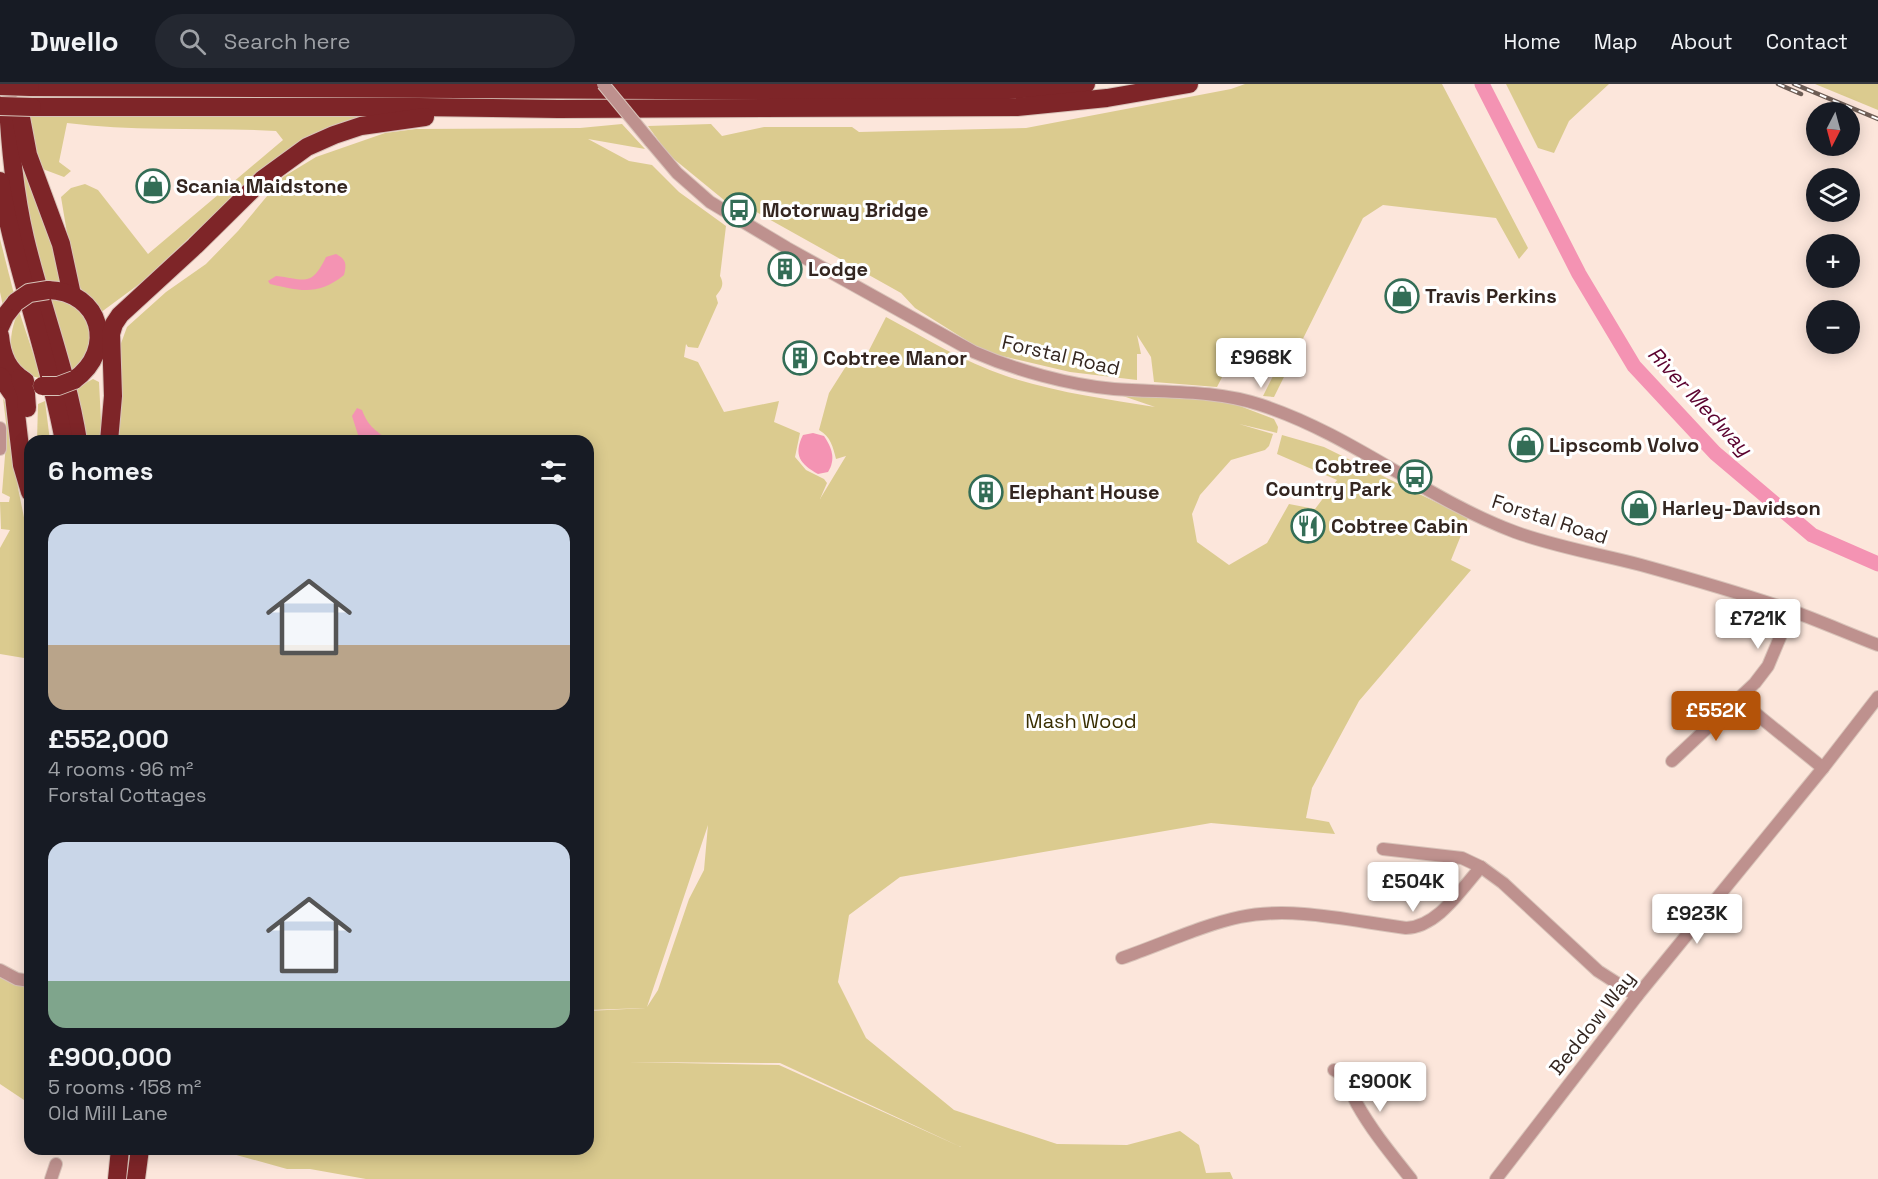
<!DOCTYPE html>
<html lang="en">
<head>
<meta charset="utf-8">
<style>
	:root { --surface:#171b24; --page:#242831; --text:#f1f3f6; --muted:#9ea1a6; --line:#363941; --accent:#b45309 }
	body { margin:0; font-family:"Space Grotesk",sans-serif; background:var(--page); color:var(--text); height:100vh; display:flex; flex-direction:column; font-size:22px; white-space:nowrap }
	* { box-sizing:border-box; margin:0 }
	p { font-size:20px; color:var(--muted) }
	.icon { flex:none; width:33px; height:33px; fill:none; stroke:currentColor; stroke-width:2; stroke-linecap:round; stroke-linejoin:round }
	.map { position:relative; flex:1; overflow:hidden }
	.drawer { position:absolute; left:24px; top:351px; width:570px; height:720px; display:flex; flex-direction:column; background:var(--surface); border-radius:18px; box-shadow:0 3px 15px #0003 }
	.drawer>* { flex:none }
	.needle { width:39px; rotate:186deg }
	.fabs { position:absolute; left:1806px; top:18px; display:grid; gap:12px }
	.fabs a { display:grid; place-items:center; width:54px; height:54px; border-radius:50%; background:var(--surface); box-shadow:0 3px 15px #0003; font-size:30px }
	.price { position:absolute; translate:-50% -51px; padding:0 14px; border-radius:6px; background:#fff; color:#222; font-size:20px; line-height:39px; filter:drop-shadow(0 2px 3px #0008) }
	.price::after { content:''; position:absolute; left:50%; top:36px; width:18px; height:14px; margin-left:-9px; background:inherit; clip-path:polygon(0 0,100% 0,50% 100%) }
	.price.selected { background:var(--accent); color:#fff }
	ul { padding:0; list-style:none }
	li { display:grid; align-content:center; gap:12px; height:318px; padding:0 24px }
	li span { display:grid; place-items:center; height:186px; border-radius:18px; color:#555 }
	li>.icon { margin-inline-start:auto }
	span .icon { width:108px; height:108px; fill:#fffc; stroke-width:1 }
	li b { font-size:26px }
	h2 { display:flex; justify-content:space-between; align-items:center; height:72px; padding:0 24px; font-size:26px }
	header { display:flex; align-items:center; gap:36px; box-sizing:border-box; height:84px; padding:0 30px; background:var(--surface); border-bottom:2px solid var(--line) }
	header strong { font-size:28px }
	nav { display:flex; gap:33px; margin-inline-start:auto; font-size:21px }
	.search { width:420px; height:54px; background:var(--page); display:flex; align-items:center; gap:15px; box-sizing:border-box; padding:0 21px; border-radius:33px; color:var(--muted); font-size:22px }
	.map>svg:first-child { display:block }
	.green { fill:#dbcb8f; fill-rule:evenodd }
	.water { fill:#f493b3 }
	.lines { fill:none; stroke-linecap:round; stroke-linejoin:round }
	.river { stroke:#f493b3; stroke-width:15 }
	.minor-casing { stroke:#d8c3b9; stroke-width:14 }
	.highway-casing { stroke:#d8c3b9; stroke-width:20 }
	.minor { stroke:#be918e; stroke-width:12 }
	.highway { stroke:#7e2528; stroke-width:18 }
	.rail-casing { stroke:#6d5d55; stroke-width:4.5 }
	.rail { stroke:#fff; stroke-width:2; stroke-dasharray:7; stroke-linecap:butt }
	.minor-bridge-casing { stroke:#d8c3b9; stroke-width:14; stroke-linecap:butt }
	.highway-bridge-casing { stroke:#d8c3b9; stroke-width:20; stroke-linecap:butt }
	.minor-bridge { stroke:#be918e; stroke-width:12 }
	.highway-bridge { stroke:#7e2528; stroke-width:18 }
	.labels { text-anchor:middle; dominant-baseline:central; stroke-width:6; stroke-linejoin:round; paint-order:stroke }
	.poi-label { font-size:20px; font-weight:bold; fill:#342620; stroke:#fff; text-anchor:start }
	.street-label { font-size:20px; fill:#342620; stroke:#fff }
	.park-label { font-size:20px; fill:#392e01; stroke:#fff }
	.water-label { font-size:21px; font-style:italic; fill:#5b022f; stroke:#fff }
</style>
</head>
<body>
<header>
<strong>Dwello</strong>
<div class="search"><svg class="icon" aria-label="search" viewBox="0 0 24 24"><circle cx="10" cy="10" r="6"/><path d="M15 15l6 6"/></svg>Search here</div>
<nav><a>Home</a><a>Map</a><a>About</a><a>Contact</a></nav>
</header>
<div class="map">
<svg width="1878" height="1095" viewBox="0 0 1878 1095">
	<rect width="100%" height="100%" fill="#fce6db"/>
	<!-- green -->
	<g class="green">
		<path d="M1245 0H1442L1528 164 1519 175 1496 134 1383 121 1363 134 1274 313 1263 312 1285 268 1241 256 1217 303 1154 298 1151 273 1137 251 1141 270H1137V296L1070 288 985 268 915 224 901 209 742 120 724 116 669 71 648 42 711 40 722 52 764 43H852L859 48 1026 44 1231 5Z"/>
		<path d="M1506 0H1609L1569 37 1554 69 1538 64Z"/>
		<path d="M1815 0H1878V26Z"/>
		<path d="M26 31 245 33 368 32 292 66 206 138 142 198 100 229 75 197 61 113 71 104 85 100 98 106 148 170 283 56 276 47C206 43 136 48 67 39L59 78 71 87 64 93 40 84Z"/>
		<path d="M622 40 645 65 588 55 629 77 652 81 679 108 726 142 720 192C725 201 721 205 716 212L718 219 698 264 688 263 686 260 684 273 698 278 724 328 779 317 774 338 800 349 795 373 806 386 824 395 827 399 820 415 846 372 836 375C833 363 831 353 819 346L829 309 848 279 860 284 886 233C925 254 964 278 1006 292 1054 308 1106 315 1155 323L1120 311 1193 314 1232 319 1274 335 1278 343 1277 349 1239 340 1273 350 1269 362 1265 366 1231 376 1200 411 1192 430 1197 458 1229 481 1267 459 1289 420 1315 425 1337 396 1277 370 1282 351 1324 363 1468 434 1451 476 1471 486 1359 617 1312 704 1306 734 1329 738 1335 750 1211 739 900 793 849 831 838 898 866 954 954 1026 1057 1060 1127 1061 1180 1047 1199 1061 1206 1089 1230 1088 1233 1095H366L310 1085H287L215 1065H588V927L646 924 588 926V357H119L120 262 127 243 166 208 206 180 238 147 283 93 316 73 385 49 416 45 580 44ZM708 741 704 786 689 815 658 906 647 923ZM628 978 780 979 961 1063 779 981Z"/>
		<path d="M31 87 64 200H46L33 154 22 88Z"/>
		<path d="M0 155 14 210 3 222 0 208Z"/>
		<path d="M50 214C84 218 82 228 95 257L73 291Z"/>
		<path d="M19 227 39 287 40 294C6 289 6 252 19 227Z"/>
		<path d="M93 295 99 298 102 357H86L76 302H80Z"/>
		<path d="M3 314 10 329 18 404 30 463V575L0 570V464L10 446 1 445 0 418H9L10 413 2 409 7 347Z"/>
		<path d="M45 317 50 357H37L38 320Z"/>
		<path d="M0 891 30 904V1020L0 1000Z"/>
	</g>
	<!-- water -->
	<g class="water">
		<path d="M336 170C346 175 347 180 344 191 318 212 300 207 270 200L268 197 276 192C305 195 311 204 326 173Z"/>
		<path d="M357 324 362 326C369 344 375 345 389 357H360L352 332Z"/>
		<path d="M813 349 824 352C832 364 836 375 828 388L818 390C800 380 793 371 803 351Z"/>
	</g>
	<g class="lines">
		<!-- river -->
		<path class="river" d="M1482 0 1579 190 1634 282 1715 369 1812 451 1878 480"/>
		<defs>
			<g id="minor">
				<path d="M650 57 677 89 710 118 787 164 974 268C1015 286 1069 301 1114 305 1163 309 1213 305 1261 321 1353 351 1426 415 1515 448 1556 463 1599 470 1641 481 1688 494 1737 508 1784 524 1815 535 1847 549 1878 561"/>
				<path d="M0 344V365"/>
				<path d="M1739 616 1823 684"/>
				<path d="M1672 677 1755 599 1768 582 1791 527"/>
				<path d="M1383 765 1462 774 1481 783"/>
				<path d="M1122 874C1160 861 1202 841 1240 833 1293 822 1352 837 1406 844 1438 843 1461 805 1481 783L1503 799 1598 887 1637 912"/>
				<path d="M0 886 17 895 30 897"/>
				<path d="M1334 986C1346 991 1351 1008 1357 1020 1372 1047 1392 1071 1411 1095"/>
				<path d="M51 1095 56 1080"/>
				<path d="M1496 1095 1637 912 1823 684 1878 613"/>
			</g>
			<g id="highway">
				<path d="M7 0C9 52 13 103 25 154 41 222 67 287 78 357"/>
				<path d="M30 3 851 7 971 9 1086 0"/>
				<path d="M19 23 28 71 61 160 72 211"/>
				<path d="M32 23H419L558 25 1017 23 1107 14 1189 0"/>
				<path d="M0 97C15 185 48 269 64 357"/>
				<path d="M48 206C101 207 117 266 74 296"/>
				<path d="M0 243 5 232 16 218"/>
				<path d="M0 252C2 272 8 287 25 297"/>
				<path d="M0 292 14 312 22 381 30 408"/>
				<path d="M20 294 26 310 27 324"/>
				<path d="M109 357 113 312 111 250 114 240 120 231 195 162 263 95 307 63 334 51 361 42 425 33"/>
				<path d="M117 1095 120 1065"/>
				<path d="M136 1095 140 1065"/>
			</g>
		</defs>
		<!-- minor casing -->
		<use href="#minor" class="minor-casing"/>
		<!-- highway casing -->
		<use href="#highway" class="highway-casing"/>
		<!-- minor -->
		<use href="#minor" class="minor"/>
		<!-- highway -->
		<use href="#highway" class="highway"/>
		<defs>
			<g id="rail">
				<path d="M1778 0 1801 10"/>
				<path d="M1794 0 1878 35"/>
			</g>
		</defs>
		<!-- rail casing -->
		<use href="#rail" class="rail-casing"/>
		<!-- rail -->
		<use href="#rail" class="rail"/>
		<defs>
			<path id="minor-bridge" d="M603 0 650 57"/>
			<g id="highway-bridge">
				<path d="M0 2 30 3"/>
				<path d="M0 22 32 23"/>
				<path d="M16 218 29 209 48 206"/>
				<path d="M42 302H58L74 296"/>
			</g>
		</defs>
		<!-- minor-bridge casing -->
		<use href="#minor-bridge" class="minor-bridge-casing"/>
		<!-- highway-bridge casing -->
		<use href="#highway-bridge" class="highway-bridge-casing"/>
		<!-- minor-bridge -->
		<use href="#minor-bridge" class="minor-bridge"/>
		<!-- highway-bridge -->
		<use href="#highway-bridge" class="highway-bridge"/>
	</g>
	<!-- icons -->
	<defs>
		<symbol id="shop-ring" viewBox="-11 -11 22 22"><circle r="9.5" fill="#fff" stroke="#336d56" stroke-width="1.5"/><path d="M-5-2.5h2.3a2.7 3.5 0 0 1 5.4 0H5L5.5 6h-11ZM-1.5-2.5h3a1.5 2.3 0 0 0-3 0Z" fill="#336d56"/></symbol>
		<symbol id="bus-ring" viewBox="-11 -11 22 22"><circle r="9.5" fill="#fff" stroke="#336d56" stroke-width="1.5"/><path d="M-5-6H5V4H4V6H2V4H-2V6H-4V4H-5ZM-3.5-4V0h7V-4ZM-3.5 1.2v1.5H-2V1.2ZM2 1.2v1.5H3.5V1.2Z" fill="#336d56"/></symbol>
		<symbol id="building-ring" viewBox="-11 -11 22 22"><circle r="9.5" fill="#fff" stroke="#336d56" stroke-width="1.5"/><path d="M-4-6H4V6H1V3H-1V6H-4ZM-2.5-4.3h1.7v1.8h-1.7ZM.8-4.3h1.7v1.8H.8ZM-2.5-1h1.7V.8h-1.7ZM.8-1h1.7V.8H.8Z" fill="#336d56"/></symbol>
		<symbol id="restaurant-ring" viewBox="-11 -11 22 22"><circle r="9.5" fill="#fff" stroke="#336d56" stroke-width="1.5"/><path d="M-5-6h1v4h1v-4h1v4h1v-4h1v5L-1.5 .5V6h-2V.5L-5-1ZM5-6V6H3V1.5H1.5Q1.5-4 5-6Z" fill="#336d56"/></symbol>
	</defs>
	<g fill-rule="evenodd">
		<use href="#shop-ring" x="134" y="83" width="38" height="38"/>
		<use href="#bus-ring" x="720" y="107" width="38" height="38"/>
		<use href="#building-ring" x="766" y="166" width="38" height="38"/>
		<use href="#shop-ring" x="1383" y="193" width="38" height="38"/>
		<use href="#building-ring" x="781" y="255" width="38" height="38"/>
		<use href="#shop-ring" x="1507" y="342" width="38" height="38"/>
		<use href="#bus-ring" x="1396" y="374" width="38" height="38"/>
		<use href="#building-ring" x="967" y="389" width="38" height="38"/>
		<use href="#shop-ring" x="1620" y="405" width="38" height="38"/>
		<use href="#restaurant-ring" x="1289" y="423" width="38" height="38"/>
	</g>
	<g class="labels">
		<!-- poi labels -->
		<g class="poi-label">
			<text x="176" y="102">Scania Maidstone</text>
			<text x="762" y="126">Motorway Bridge</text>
			<text x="808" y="185">Lodge</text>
			<text x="1425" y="212">Travis Perkins</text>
			<text x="823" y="274">Cobtree Manor</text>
			<text x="1549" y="361">Lipscomb Volvo</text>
			<text x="1392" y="382" text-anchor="end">Cobtree<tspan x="1392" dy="23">Country Park</tspan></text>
			<text x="1009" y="408">Elephant House</text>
			<text x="1662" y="424">Harley-Davidson</text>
			<text x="1331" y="442">Cobtree Cabin</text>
		</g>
		<!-- street labels -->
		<g class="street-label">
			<text transform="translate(1061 271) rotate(13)">Forstal Road</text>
			<text transform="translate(1550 435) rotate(18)">Forstal Road</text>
			<text transform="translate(1592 939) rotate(-52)">Beddow Way</text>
		</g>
		<!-- park labels -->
		<g class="park-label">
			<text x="1081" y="637">Mash Wood</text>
		</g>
		<!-- water labels -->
		<g class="water-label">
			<text transform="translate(1700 317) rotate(47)">River Medway</text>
		</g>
	</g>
</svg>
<div class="fabs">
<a><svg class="needle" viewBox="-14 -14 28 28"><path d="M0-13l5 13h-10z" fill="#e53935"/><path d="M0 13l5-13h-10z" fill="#9ea1a6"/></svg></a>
<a><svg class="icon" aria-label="layers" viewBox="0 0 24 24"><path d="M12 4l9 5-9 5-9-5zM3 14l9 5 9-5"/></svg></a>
<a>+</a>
<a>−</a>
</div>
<b class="price" style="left:1261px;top:305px">£968K</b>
<b class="price" style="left:1758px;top:566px">£721K</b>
<b class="price selected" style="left:1716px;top:658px">£552K</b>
<b class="price" style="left:1413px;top:829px">£504K</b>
<b class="price" style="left:1697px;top:861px">£923K</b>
<b class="price" style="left:1380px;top:1029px">£900K</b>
<section class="drawer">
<h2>6 homes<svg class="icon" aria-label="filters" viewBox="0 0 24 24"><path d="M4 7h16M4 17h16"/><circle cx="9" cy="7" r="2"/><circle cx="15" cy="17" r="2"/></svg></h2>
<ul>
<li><span style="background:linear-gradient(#c9d6e8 65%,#b9a48a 0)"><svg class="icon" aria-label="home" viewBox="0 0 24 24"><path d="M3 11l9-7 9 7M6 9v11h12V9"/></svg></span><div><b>£552,000</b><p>4 rooms · 96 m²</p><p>Forstal Cottages</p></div></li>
<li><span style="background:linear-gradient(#c9d6e8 75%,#7fa58c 0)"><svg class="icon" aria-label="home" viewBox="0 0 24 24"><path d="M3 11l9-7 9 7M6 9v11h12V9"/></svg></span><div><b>£900,000</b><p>5 rooms · 158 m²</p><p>Old Mill Lane</p></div></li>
</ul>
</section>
</div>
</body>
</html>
